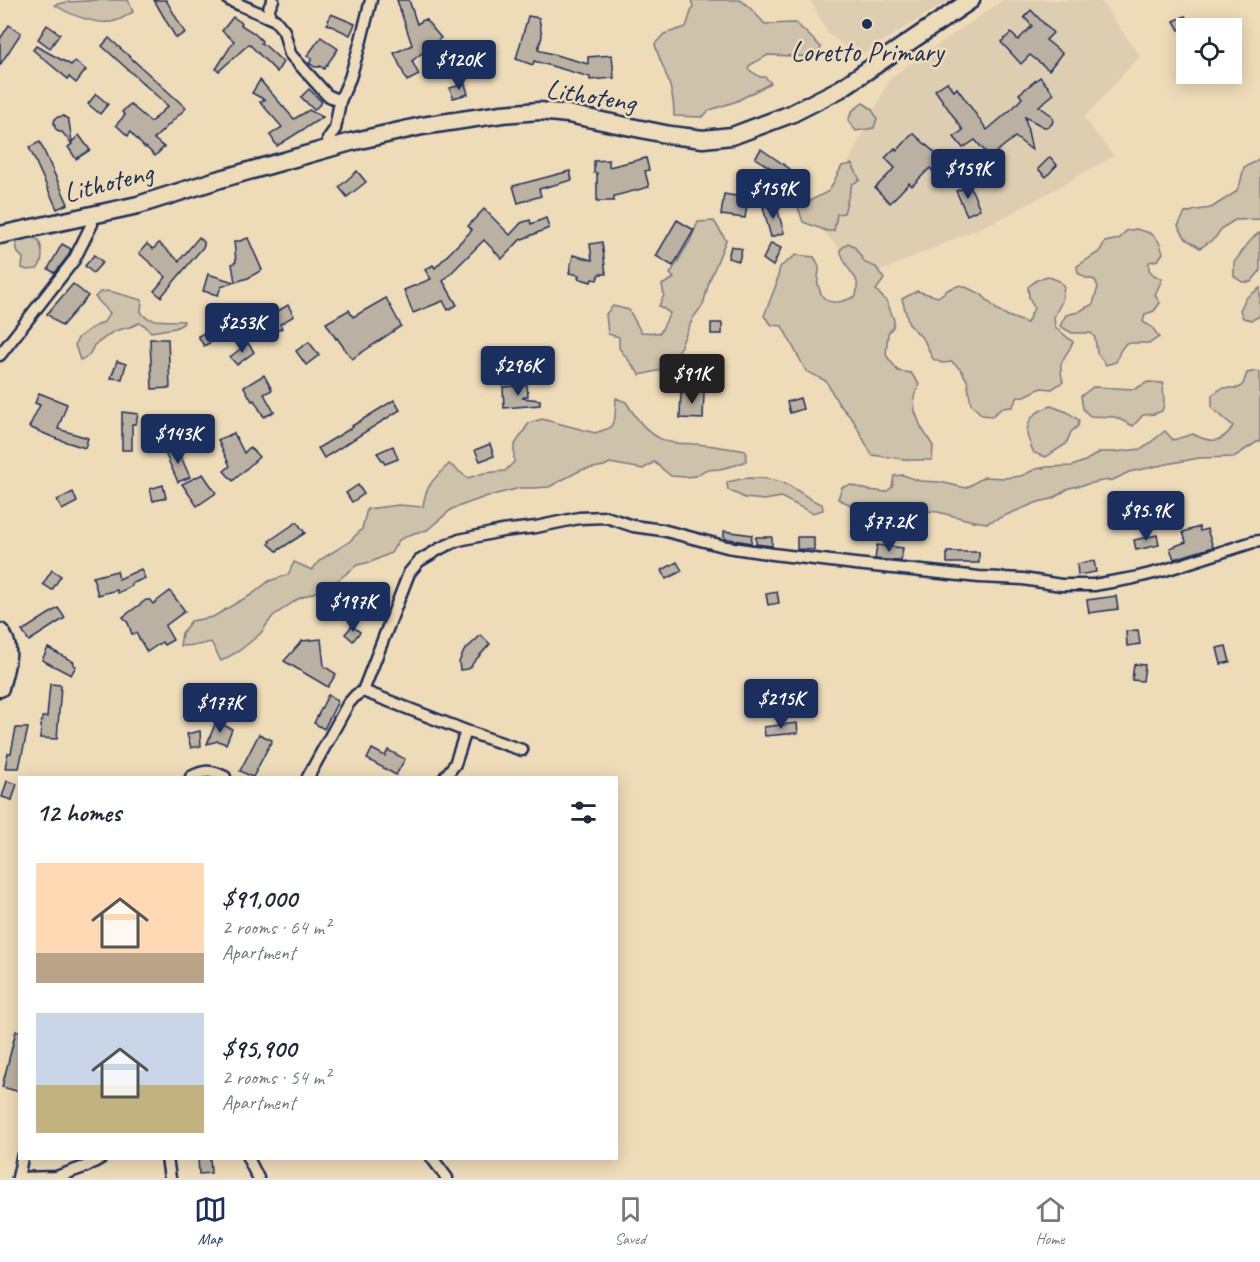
<!DOCTYPE html>
<html lang="en">
<head>
<meta charset="utf-8">
<style>
	:root { --surface:#fff; --page:#f6f6f7; --text:#1f2937; --muted:#747a83; --line:#e0e1e3; --accent:#1b2f5e }
	body { margin:0; font-family:Caveat,sans-serif; background:var(--page); color:var(--text); height:100vh; display:flex; flex-direction:column; font-size:22px; white-space:nowrap }
	* { box-sizing:border-box; margin:0 }
	p { font-size:20px; color:var(--muted) }
	.icon { flex:none; width:33px; height:33px; fill:none; stroke:currentColor; stroke-width:2; stroke-linecap:round; stroke-linejoin:round }
	.map { position:relative; flex:1; overflow:hidden }
	.details { position:absolute; left:18px; top:776px; width:600px; height:384px; display:flex; flex-direction:column; background:var(--surface); border-radius:0px; box-shadow:0 3px 15px #0003 }
	.details>* { flex:none }
	.buttons { position:absolute; left:1176px; top:18px; display:grid; gap:12px }
	.buttons a { display:grid; place-items:center; width:66px; height:66px; border-radius:0px; background:var(--surface); box-shadow:0 3px 15px #0003; font-size:30px }
	.price { position:absolute; translate:-50% -51px; padding:0 14px; border-radius:6px; background:var(--accent); color:#fff; font-size:20px; line-height:39px; filter:drop-shadow(0 2px 3px #0008) }
	.price::after { content:''; position:absolute; left:50%; top:36px; width:18px; height:14px; margin-left:-9px; background:inherit; clip-path:polygon(0 0,100% 0,50% 100%) }
	.price.selected { background:#222; color:#fff }
	ul { padding:0; list-style:none }
	li { display:flex; align-items:center; gap:18px; height:150px; padding:0 18px }
	li span { display:grid; place-items:center; flex:none; width:168px; height:120px; border-radius:0px; color:#555 }
	li>.icon { margin-inline-start:auto }
	span .icon { width:72px; height:72px; fill:#fffc; stroke-width:1 }
	li b { font-size:26px }
	h2 { display:flex; justify-content:space-between; align-items:center; height:72px; padding:0 18px; font-size:26px }
	.menu { display:flex; justify-content:space-around; align-items:center; height:84px; border-top:2px solid var(--line); background:var(--surface); font-size:16px; color:var(--muted) }
	.menu a { display:grid; justify-items:center; gap:3px }
	.menu .selected { color:var(--accent) }
	.map>svg:first-child { display:block }
	.built { fill:#deceb1 }
	.green { fill:#cfc2ab; stroke:#757884; stroke-width:1.5 }
	.building { fill:#bab1a2; stroke:#1b2f5e; stroke-width:1.5 }
	.lines { fill:none; stroke-linecap:round; stroke-linejoin:round }
	.minor-casing { stroke:#1b2f5e; stroke-width:15 }
	.secondary-casing { stroke:#1b2f5e; stroke-width:21 }
	.minor { stroke:#eedbb8; stroke-width:10 }
	.secondary { stroke:#eedbb8; stroke-width:16 }
	.poi-dot { fill:#1b2f5e; stroke:#eedbb8; stroke-width:2 }
	.labels { text-anchor:middle; dominant-baseline:central; stroke-width:5; stroke-linejoin:round; paint-order:stroke }
	.poi-label { font-size:28px; fill:#1b2f5e; stroke:#eedbb8 }
	.street-label { font-size:28px; fill:#1b2f5e; stroke:#eedbb8 }
</style>
</head>
<body>
<div class="map">
<svg width="1260" height="1178" viewBox="0 0 1260 1178">
	<rect width="100%" height="100%" fill="#eedbb8"/>
	<filter id="ink" filterUnits="userSpaceOnUse"><feTurbulence type="fractalNoise" baseFrequency=".0167" numOctaves="2"/><feDisplacementMap in="SourceGraphic" scale="12" xChannelSelector="R" yChannelSelector="G"/><feConvolveMatrix kernelMatrix="1 2 1 2 8 2 1 2 1" color-interpolation-filters="sRGB"/></filter>
	<g filter="url(#ink)">
		<!-- built -->
		<g class="built">
			<path d="M810 0H950L859 56 828 34Z"/>
			<path d="M1003 0H1100L1140 56 1084 118 1114 156 1009 215 865 278 818 225 890 78Z"/>
		</g>
		<!-- green -->
		<g class="green">
			<path d="M96 0H128L133 12C127 15 121 20 115 21 98 26 70 15 55 5 67 0 83 2 96 0Z"/>
			<path d="M691 0H740L748 6 765 24 796 23 821 47 819 57 768 55 750 65 748 69 760 77H765L771 83 737 101 710 110 702 117 674 116C674 103 672 90 667 77 663 66 658 56 655 44L664 34 686 27 693 6Z"/>
			<path d="M863 103 871 108 877 118 874 128 856 131 848 121 852 111Z"/>
			<path d="M1260 158V219L1235 220 1222 228 1215 238 1200 248 1186 239 1178 226 1185 213 1197 210 1211 208 1236 192 1240 184 1244 167 1251 164Z"/>
			<path d="M852 164 860 180 852 184 844 213 837 214 834 231H827L803 222 798 207 829 191 842 166Z"/>
			<path d="M714 221 726 240 709 282 703 305 693 318 679 350 670 362 661 370 640 375 619 348V337L608 334 606 314 613 306 629 310 641 332 660 333 670 313 659 306 664 295 662 285 674 278 670 274 690 241 698 222Z"/>
			<path d="M1136 229C1153 233 1158 235 1163 253L1158 260 1149 262V270L1154 275 1162 279 1155 295 1160 303 1154 311 1145 314 1143 322 1152 327 1159 337 1150 343H1126L1120 351 1116 362 1106 365 1097 353 1095 338 1091 333H1072L1060 326 1066 315 1078 312 1093 304 1098 287 1095 280 1086 278 1078 273 1077 266 1099 252 1105 242 1119 239 1126 231Z"/>
			<path d="M1260 232V271L1251 282H1242L1234 276V262C1243 252 1248 240 1260 232Z"/>
			<path d="M30 237 39 240C42 249 44 262 37 269L27 270 22 268 23 258 18 253 16 244 21 239Z"/>
			<path d="M848 243 854 246 865 263 876 267 884 279 876 290 887 302 894 320 893 327 888 333 886 355 898 371 911 373 919 384 914 397 915 411 921 427 933 446 932 460H911L872 455 853 420 838 403 826 381 806 371 782 326 772 325 764 316 776 285 780 267 796 255 814 257C824 273 816 270 818 285 818 286 821 292 821 294 829 308 845 301 856 296 860 275 854 280 846 264 844 260 842 255 840 250Z"/>
			<path d="M1047 276 1059 281 1064 286 1062 301 1054 317 1055 327 1073 342C1064 362 1057 358 1063 382L1052 389 1041 388 1025 396 1018 397 1012 407 1002 408 992 416 982 415 971 404 967 380 961 370 952 362 942 363 933 359 924 340 909 324 902 299 917 291 938 297 949 289 961 285 981 294 996 309 1008 316 1027 323 1034 308 1029 297 1028 287 1037 280Z"/>
			<path d="M1260 288V316L1252 320 1243 318 1240 310 1246 298Z"/>
			<path d="M109 291 142 300C142 302 141 310 141 311 144 324 174 320 184 321L183 324 175 328 151 332 144 325 139 323C131 328 123 328 115 331 108 334 102 341 94 345 91 353 88 358 80 360L75 345 78 338 90 329 104 322 110 313 95 297 100 292Z"/>
			<path d="M1257 371 1260 373V440L1234 457 1199 458 1172 463 1129 472 1113 480 1102 481 1069 488 1052 499 1038 502 987 523 973 521 938 512 919 510 908 506 899 505 882 508 853 506 838 499 842 487 851 485 868 490 886 492 892 487 894 476 903 475 920 481 940 482 966 488 984 477 1004 478 1021 476 1036 469 1047 467 1072 466 1085 461 1100 452H1114L1142 449 1165 431 1173 440 1193 434C1210 443 1222 444 1233 426L1212 408V395L1222 388H1239L1243 384 1247 373Z"/>
			<path d="M1148 382 1163 383 1164 404 1162 411 1154 414 1143 415 1133 426 1115 417 1090 416 1083 409 1081 396 1093 387 1135 389Z"/>
			<path d="M616 398 626 402C637 420 651 440 675 443 681 444 688 443 694 444 711 445 728 448 746 451V461L736 465 720 469 705 470 696 476 684 477 671 476 654 462 643 469 610 463 604 466 581 470 549 487 534 488H520L485 497 452 509 427 530 414 533 399 540 391 553 371 562 357 565 337 581 323 589 298 599 273 616 260 634 239 651 221 661 211 642 198 645 180 646 182 633 191 621 213 617 238 602 251 595 269 581 288 575 294 562 312 570 320 560 349 542 362 529 367 509 399 505 423 507C425 485 435 478 449 464L468 478 484 473 505 471 514 462V446L529 423 542 419 595 433 610 428 615 418Z"/>
			<path d="M1051 406 1067 412 1079 420 1078 426 1071 432 1066 444 1046 457 1034 453C1032 448 1028 440 1027 434 1027 417 1037 411 1051 406Z"/>
			<path d="M746 478C758 478 772 478 784 483 797 488 807 500 822 504L823 510 812 513 781 497 764 500 745 498 728 490 727 482Z"/>
		</g>
		<!-- building -->
		<g class="building">
			<path d="M154 0H166L185 33 176 38Z"/>
			<path d="M397 0H409L417 24 425 19 441 38 412 61 419 75 407 81 394 53 412 45Z"/>
			<path d="M1031 10 1053 33 1046 40 1062 53 1049 70 1030 55 1021 64 1001 42 1011 33 1018 40 1032 26 1024 17Z"/>
			<path d="M331 14 355 24 350 35 327 24Z"/>
			<path d="M528 16 539 18 542 36 538 50 588 64V57L612 55 614 78 590 80V77L534 61 533 65 516 59Z"/>
			<path d="M1185 16 1190 24 1179 30 1174 21Z"/>
			<path d="M233 17 242 23 241 25 254 33 262 41 261 43 267 47 283 62 277 72 249 44 219 71 216 69 234 41 222 31Z"/>
			<path d="M9 25 21 33 0 65V39Z"/>
			<path d="M47 25 60 34 50 48 38 39Z"/>
			<path d="M321 37 338 49 324 69 320 66 319 67H315L309 63 312 59 307 56Z"/>
			<path d="M109 38 186 108 154 139 164 147 155 156 146 147 145 148 130 132 128 136 116 125 125 115 122 112 130 104 151 122 168 106 102 46Z"/>
			<path d="M36 46 71 65 75 61 86 70 76 83 69 77 68 79 33 50Z"/>
			<path d="M1040 77 1054 94 1039 106 1051 115 1053 120 1052 124 1048 127H1044L1025 117 1032 150 1015 137 990 157 975 140 963 148 954 137 963 130 935 90 947 82 954 91 957 88 987 130 1014 107 1022 98 1019 94Z"/>
			<path d="M260 80 294 119 309 110 323 117 277 146 270 135 282 127 260 102 265 100 252 93Z"/>
			<path d="M465 84 468 94 453 98 450 88Z"/>
			<path d="M309 89 322 102 314 110 301 97Z"/>
			<path d="M96 94 108 104 100 114 88 104Z"/>
			<path d="M63 116 68 119 69 122 72 142 79 135 90 150 76 159 68 147 72 144 62 132H59L55 128 54 122 55 119 58 117Z"/>
			<path d="M913 133 944 161 933 171 930 168 912 186 909 183 890 203 875 188 895 168 885 158 895 148 897 151Z"/>
			<path d="M40 142 68 204 57 209 29 147Z"/>
			<path d="M761 149 790 169 785 177 755 158Z"/>
			<path d="M1050 157 1057 165 1046 177 1038 169Z"/>
			<path d="M646 158 649 170 645 171 649 187 614 196V201H597V173H594V161L609 160V167Z"/>
			<path d="M357 171 366 182 347 197 339 187Z"/>
			<path d="M570 171 572 180 539 189 541 196 518 203 513 186Z"/>
			<path d="M970 186 980 209 967 215 956 191Z"/>
			<path d="M724 194 748 198 745 218 721 215Z"/>
			<path d="M776 204 784 233 771 237 763 207Z"/>
			<path d="M484 209 510 235 521 223 530 220 531 224 546 218 549 228 520 240 502 259 484 240 443 281 457 305 448 310 443 301 413 313 404 290 431 279 425 270 433 265 435 268 472 230 468 226Z"/>
			<path d="M677 220 694 230 673 266 656 256Z"/>
			<path d="M199 237 204 242V246L161 297 154 291 166 277 139 253 147 244 153 249 159 243 179 261Z"/>
			<path d="M248 238 262 270 248 278 235 282 232 264 236 262 234 241H240Z"/>
			<path d="M602 242 606 274H599L597 280 592 279 591 282 578 278 579 275 569 273 573 255 592 260 590 244Z"/>
			<path d="M771 243 781 248 773 266 763 259Z"/>
			<path d="M62 244 71 249 68 256 55 273 48 269Z"/>
			<path d="M731 246 742 249 739 261 728 258Z"/>
			<path d="M94 255 103 262 93 273 85 266Z"/>
			<path d="M208 274 234 282 221 287 218 295 203 291Z"/>
			<path d="M73 284 88 296 62 326 47 314Z"/>
			<path d="M386 298 401 326 352 359 337 338 336 339 326 323 349 310 353 317Z"/>
			<path d="M288 305 294 316 280 324 282 328 272 334 267 324 276 318 273 314Z"/>
			<rect x="711" y="323" width="11" height="11"/>
			<path d="M212 329 218 338 204 346 198 336Z"/>
			<path d="M150 339H168L170 388 152 389Z"/>
			<path d="M309 342 319 355 306 365 296 351Z"/>
			<path d="M248 343 254 352 237 365 230 357Z"/>
			<path d="M117 361 126 364 122 379 111 378Z"/>
			<path d="M264 375 272 390 264 394 274 412 264 417 254 400 252 401 244 387Z"/>
			<path d="M527 385 528 396 522 398 540 400V405L504 408 503 387Z"/>
			<path d="M704 391 703 419 680 418 681 392Z"/>
			<path d="M39 393 67 404 58 429 88 438 85 448 57 439 29 427 40 405 35 403Z"/>
			<path d="M800 398 803 409 790 413 787 402Z"/>
			<path d="M394 400 400 410 324 458 318 448 353 427 352 426Z"/>
			<path d="M122 412 138 414 136 424H132V450H122Z"/>
			<path d="M234 433 244 453 250 447 259 457 233 481 224 471 230 466 218 440Z"/>
			<path d="M490 444 494 456 480 461 475 450Z"/>
			<path d="M393 446 398 459 385 464 377 453Z"/>
			<path d="M177 448 190 477 178 482 165 453Z"/>
			<path d="M203 474 216 493 197 506 182 484Z"/>
			<path d="M163 485 166 498 153 501 150 489Z"/>
			<path d="M358 485 364 494 352 502 346 493Z"/>
			<path d="M73 492 77 502 62 510 57 500Z"/>
			<path d="M297 522 305 533 277 551 269 544 270 542 269 541Z"/>
			<path d="M871 524 874 537 858 540 855 528Z"/>
			<path d="M1199 527 1200 531 1207 529 1213 547 1174 559 1170 548 1186 542 1183 532Z"/>
			<path d="M724 531 752 535 751 543 724 538Z"/>
			<path d="M1157 535 1159 545 1136 550 1134 540Z"/>
			<path d="M756 537H772V546L756 544Z"/>
			<path d="M797 537H814V550L797 549Z"/>
			<path d="M877 545 903 548 901 561 875 559Z"/>
			<rect x="947" y="552" width="32" height="11"/>
			<path d="M1094 561 1096 572 1078 575 1077 564Z"/>
			<path d="M677 562 682 571 666 579 662 570Z"/>
			<path d="M141 569 145 578 131 584 132 586 118 593 117 590 98 595 93 577 117 571 119 579Z"/>
			<path d="M52 570 61 576 52 590 43 584Z"/>
			<path d="M170 591 185 611 165 626 173 640 164 645 162 642 147 652 136 633 132 634 128 623 123 617 146 600H150L153 604Z"/>
			<path d="M777 592 779 603 768 605 766 594Z"/>
			<path d="M1116 596 1118 609 1089 613 1087 600Z"/>
			<path d="M58 608 65 618 29 641 22 631Z"/>
			<path d="M352 626 360 632 353 641 345 634Z"/>
			<path d="M1138 630 1140 644 1127 646 1126 631Z"/>
			<path d="M481 635 490 644 473 663 471 667 468 669 460 670 459 662 464 651Z"/>
			<path d="M321 639 324 666 336 674 328 687 284 661 302 641Z"/>
			<path d="M1226 646 1230 662 1221 664 1217 648Z"/>
			<path d="M48 648 74 662 73 664 76 666 71 675 42 660Z"/>
			<path d="M1134 664 1145 665 1143 681 1132 680Z"/>
			<path d="M50 684 61 685 57 739 40 738 42 717H47Z"/>
			<path d="M328 695 338 701 324 729 314 723Z"/>
			<path d="M216 722 232 729 226 744 218 741 207 744Z"/>
			<path d="M797 723 798 733 765 736 764 727Z"/>
			<path d="M16 728H28L19 768H5L8 753H11Z"/>
			<path d="M200 731 201 746 191 748 187 734Z"/>
			<path d="M259 734 272 740 253 777H252L240 771Z"/>
			<path d="M372 749 385 756 388 750 405 759 396 775 367 759Z"/>
			<path d="M7 781 17 784 12 800 2 797Z"/>
			<path d="M16 1031H20V1092L2 1087Z"/>
			<path d="M198 1158H210L211 1173 199 1174Z"/>
		</g>
		<g class="lines">
			<defs>
				<g id="minor">
					<path d="M229 0 275 20 284 31 290 54 327 95 340 101"/>
					<path d="M269 17V8L273 0"/>
					<path d="M330 148 328 139 335 129 340 101 350 78 360 44 371 0"/>
					<path d="M0 355 74 260 92 224 91 215"/>
					<path d="M363 691 409 573 419 561 441 548 459 540 502 531 536 527 579 518 606 517 633 526 662 530 727 547 773 554 855 564 979 577 1023 579 1061 585H1094L1134 578 1162 571 1253 542 1260 541"/>
					<path d="M191 777C204 770 211 770 225 777"/>
					<path d="M308 777 348 704 356 695 363 691 466 731 522 750"/>
					<path d="M445 777 455 764 466 731"/>
					<path d="M167 1158 170 1178"/>
					<path d="M248 1158 258 1178"/>
					<path d="M432 1158 447 1178"/>
					<path d="M18 1178 56 1177 87 1166 101 1158"/>
					<path d="M18 1178 22 1158"/>
				</g>
				<g id="secondary">
					<path d="M0 235 138 205 217 180 351 142 422 126 502 114 539 111 568 114 670 135 703 139 732 136 791 114 840 89 971 0"/>
					<path d="M0 632C14 648 4 670 0 688"/>
				</g>
			</defs>
			<!-- minor casing -->
			<use href="#minor" class="minor-casing"/>
			<!-- secondary casing -->
			<use href="#secondary" class="secondary-casing"/>
			<!-- minor -->
			<use href="#minor" class="minor"/>
			<!-- secondary -->
			<use href="#secondary" class="secondary"/>
		</g>
	</g>
	<!-- markers -->
	<circle class="poi-dot" cx="867" cy="24" r="6"/>
	<g class="labels">
		<!-- poi labels -->
		<g class="poi-label">
			<text x="867" y="51">Loretto Primary</text>
		</g>
		<!-- street labels -->
		<g class="street-label">
			<text transform="translate(591 95) rotate(9)">Lithoteng</text>
			<text transform="translate(108 182) rotate(-14)">Lithoteng</text>
		</g>
	</g>
</svg>
<div class="buttons">
<a><svg class="icon" aria-label="locate" viewBox="0 0 24 24"><circle cx="12" cy="12" r="6"/><path d="M12 2v4M12 18v4M2 12h4M18 12h4"/></svg></a>
</div>
<b class="price" style="left:459px;top:91px">$120K</b>
<b class="price" style="left:968px;top:200px">$159K</b>
<b class="price" style="left:773px;top:220px">$159K</b>
<b class="price" style="left:242px;top:354px">$253K</b>
<b class="price" style="left:518px;top:397px">$296K</b>
<b class="price selected" style="left:692px;top:405px">$91K</b>
<b class="price" style="left:178px;top:465px">$143K</b>
<b class="price" style="left:1146px;top:542px">$95.9K</b>
<b class="price" style="left:889px;top:553px">$77.2K</b>
<b class="price" style="left:353px;top:633px">$197K</b>
<b class="price" style="left:781px;top:730px">$215K</b>
<b class="price" style="left:220px;top:734px">$177K</b>
<section class="details">
<h2>12 homes<svg class="icon" aria-label="filters" viewBox="0 0 24 24"><path d="M4 7h16M4 17h16"/><circle cx="9" cy="7" r="2"/><circle cx="15" cy="17" r="2"/></svg></h2>
<ul>
<li><span style="background:linear-gradient(#ffd9b3 75%,#b9a48a 0)"><svg class="icon" aria-label="home" viewBox="0 0 24 24"><path d="M3 11l9-7 9 7M6 9v11h12V9"/></svg></span><div><b>$91,000</b><p>2 rooms · 64 m²</p><p>Apartment</p></div></li>
<li><span style="background:linear-gradient(#c9d6e8 60%,#c2b280 0)"><svg class="icon" aria-label="home" viewBox="0 0 24 24"><path d="M3 11l9-7 9 7M6 9v11h12V9"/></svg></span><div><b>$95,900</b><p>2 rooms · 54 m²</p><p>Apartment</p></div></li>
</ul>
</section>
</div>
<nav class="menu">
<a class="selected"><svg class="icon" aria-label="map" viewBox="0 0 24 24"><path d="M3 6l6-2 6 2 6-2v14l-6 2-6-2-6 2zM9 4v14M15 6v14"/></svg>Map</a>
<a><svg class="icon" aria-label="saved" viewBox="0 0 24 24"><path d="M7 4h10v16l-5-4-5 4z"/></svg>Saved</a>
<a><svg class="icon" aria-label="home" viewBox="0 0 24 24"><path d="M3 11l9-7 9 7M6 9v11h12V9"/></svg>Home</a>
</nav>
</body>
</html>
